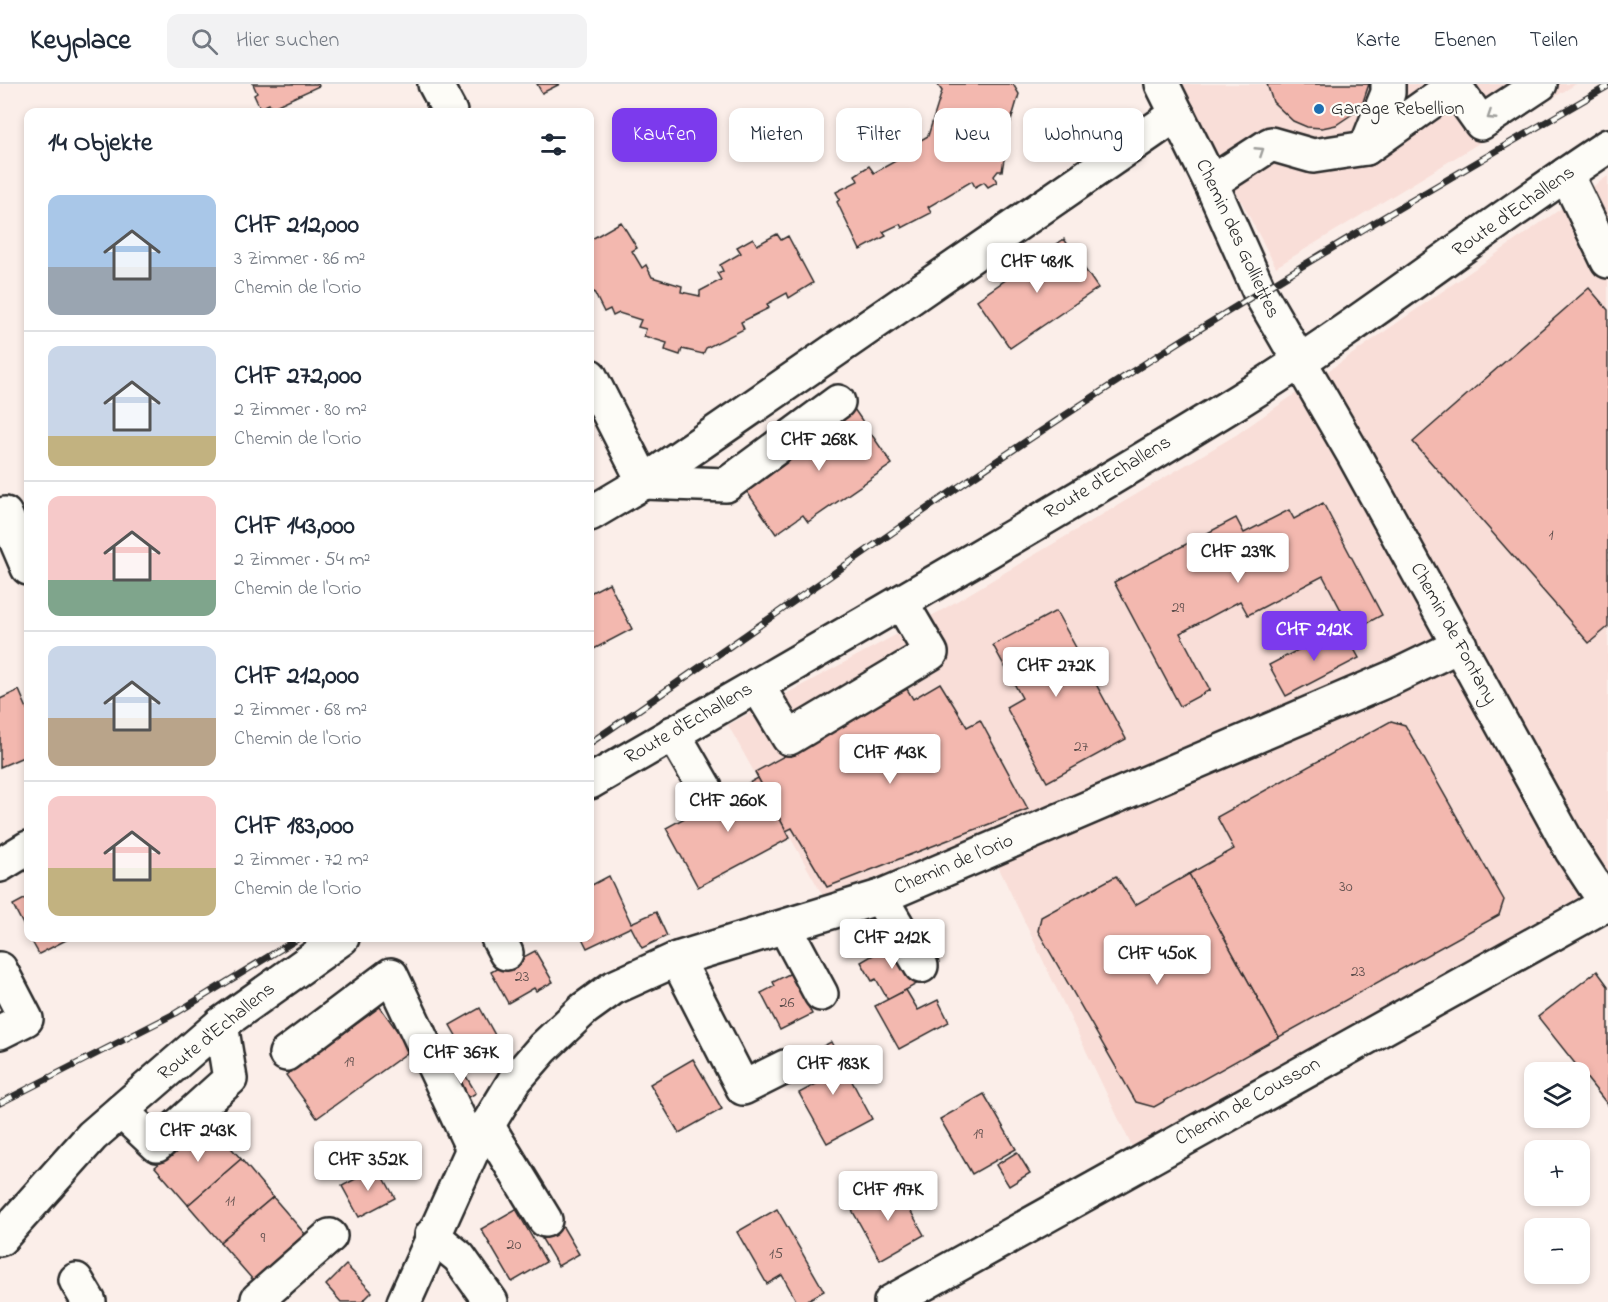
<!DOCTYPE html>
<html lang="de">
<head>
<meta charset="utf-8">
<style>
	:root { --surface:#fff; --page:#f2f2f3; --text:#1f2937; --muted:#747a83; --line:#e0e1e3; --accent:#7c3aed }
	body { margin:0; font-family:"Indie Flower",sans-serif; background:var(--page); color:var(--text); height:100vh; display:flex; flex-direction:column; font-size:22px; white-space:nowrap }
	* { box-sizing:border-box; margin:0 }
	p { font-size:20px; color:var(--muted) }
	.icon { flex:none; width:33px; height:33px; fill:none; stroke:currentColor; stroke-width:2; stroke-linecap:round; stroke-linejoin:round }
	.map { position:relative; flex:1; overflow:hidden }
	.side { position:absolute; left:24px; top:24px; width:570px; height:834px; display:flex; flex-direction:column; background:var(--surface); border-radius:12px; box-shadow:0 3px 9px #0003 }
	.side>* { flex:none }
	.guide { position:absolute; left:612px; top:24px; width:570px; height:54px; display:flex; gap:12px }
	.controls { position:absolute; left:1524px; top:978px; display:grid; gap:12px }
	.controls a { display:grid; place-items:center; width:66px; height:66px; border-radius:12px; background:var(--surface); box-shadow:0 3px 9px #0003; font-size:30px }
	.price { position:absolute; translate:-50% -51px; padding:0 14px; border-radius:6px; background:#fff; color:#222; font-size:20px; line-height:39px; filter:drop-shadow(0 2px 3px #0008) }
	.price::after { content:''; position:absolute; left:50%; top:36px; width:18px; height:14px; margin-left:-9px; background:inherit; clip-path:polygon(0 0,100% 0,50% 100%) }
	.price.active { background:var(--accent); color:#fff }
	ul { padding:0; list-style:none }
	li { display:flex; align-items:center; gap:18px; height:150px; padding:0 24px }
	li+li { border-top:2px solid var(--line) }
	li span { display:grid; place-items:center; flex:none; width:168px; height:120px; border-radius:12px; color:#555 }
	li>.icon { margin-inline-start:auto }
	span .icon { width:72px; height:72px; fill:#fffc; stroke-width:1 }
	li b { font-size:26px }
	h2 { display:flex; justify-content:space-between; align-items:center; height:72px; padding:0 24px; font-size:26px }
	.tag { padding:0 21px; border-radius:12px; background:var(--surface); box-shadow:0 3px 9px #0003; font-size:21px; line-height:54px }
	.tag.active { background:var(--accent); color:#fff }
	header { display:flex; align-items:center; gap:36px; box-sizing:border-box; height:84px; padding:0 30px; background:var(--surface); border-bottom:2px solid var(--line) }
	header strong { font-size:28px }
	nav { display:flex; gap:33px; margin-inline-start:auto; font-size:21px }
	.search { width:420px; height:54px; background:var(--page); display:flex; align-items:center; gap:15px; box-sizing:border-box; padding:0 21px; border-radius:12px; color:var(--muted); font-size:22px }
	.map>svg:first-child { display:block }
	.built { fill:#f9ded8 }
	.building { fill:#f3b8af; stroke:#2b2b2b; stroke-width:1.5 }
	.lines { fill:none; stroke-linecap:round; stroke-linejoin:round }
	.minor-casing { stroke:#2b2b2b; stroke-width:38 }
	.major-casing { stroke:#2b2b2b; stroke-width:38 }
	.minor { stroke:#fdfcf7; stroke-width:33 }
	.major { stroke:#fdfcf7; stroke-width:33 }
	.rail-casing { stroke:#2b2b2b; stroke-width:7 }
	.rail { stroke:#fdfcf7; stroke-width:4.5; stroke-dasharray:14; stroke-linecap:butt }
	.oneway { stroke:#9e9e9b }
	.poi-dot { fill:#1f6fb2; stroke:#fdfcf7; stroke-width:2 }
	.labels { text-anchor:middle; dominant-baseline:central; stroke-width:4.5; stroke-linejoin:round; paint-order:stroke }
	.number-label { font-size:16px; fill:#5d4e4c }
	.poi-label { font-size:20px; fill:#2b2b2b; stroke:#fdfcf7; text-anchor:start }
	.street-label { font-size:20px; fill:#2b2b2b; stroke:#fdfcf7 }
</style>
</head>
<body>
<header>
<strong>Keyplace</strong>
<div class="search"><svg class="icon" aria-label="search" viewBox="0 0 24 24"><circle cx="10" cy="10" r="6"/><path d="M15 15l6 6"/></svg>Hier suchen</div>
<nav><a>Karte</a><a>Ebenen</a><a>Teilen</a></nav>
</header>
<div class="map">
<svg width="1608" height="1218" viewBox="0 0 1608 1218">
	<rect width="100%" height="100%" fill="#fbeee9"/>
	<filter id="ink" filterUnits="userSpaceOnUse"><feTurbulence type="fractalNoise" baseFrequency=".0167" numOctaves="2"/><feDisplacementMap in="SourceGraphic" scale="12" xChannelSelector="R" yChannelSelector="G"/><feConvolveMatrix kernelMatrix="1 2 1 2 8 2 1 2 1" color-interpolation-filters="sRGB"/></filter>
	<g filter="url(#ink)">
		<!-- built -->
		<g class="built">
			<path d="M1179 0H1576L1276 183Z"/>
			<path d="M1608 92V805L1134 1067 984 753 824 814 728 641 942 526 1236 351Z"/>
		</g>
		<!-- building -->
		<g class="building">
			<path d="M253 0H318L319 2 271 24 269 20 260 24 254 11 257 9Z"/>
			<path d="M537 0H560L542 9Z"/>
			<path d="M937 0H1013L1019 10 1000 74 1004 75 1002 87H998L994 92 997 98 988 103 984 98 975 103 972 97 928 123 931 129 902 144 900 140 883 148 886 152 860 166 837 118 840 115 836 108 858 97 855 91 869 82 874 89 908 70 905 65 928 52 942 7Z"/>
			<path d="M1267 0H1369L1362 21 1351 31 1336 41 1322 44 1307 43 1293 37 1273 18Z"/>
			<path d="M621 138 637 164 632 167 642 184 646 181 652 193 682 202 681 208 700 212V207L721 196 717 189 723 187 720 181 741 169 737 163 753 154 757 161 777 150 781 156 788 152 813 199 789 214 787 209 767 220 769 224 741 238 744 245 706 264 703 270 682 265 680 271 665 266 667 259 644 252 646 245 638 243 641 236 619 229 613 232 610 225 604 228 594 208 590 210V156Z"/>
			<path d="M1064 155 1098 204 1010 264 977 216Z"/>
			<path d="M1589 204 1608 226V543L1589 559 1413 358Z"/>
			<path d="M852 322 892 380 808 438 803 431 776 450 745 405Z"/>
			<path d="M1323 419 1382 531 1352 547 1323 492 1248 531 1240 517 1180 549 1210 606 1180 622 1114 498 1236 434 1244 449 1289 426 1294 435Z"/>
			<path d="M609 499 632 545 590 567V509Z"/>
			<path d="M1056 527 1126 655 1047 698 1006 623 1022 614 993 561Z"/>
			<path d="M1342 543 1359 574 1286 612 1269 581Z"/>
			<path d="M940 599 967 643 980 636 1028 725 827 803 792 744 786 747 755 688 907 605 913 615Z"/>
			<path d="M19 606 28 627V671L0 683V615Z"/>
			<path d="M1391 637 1405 641 1504 816 1499 831 1279 953 1189 790 1234 765 1217 733Z"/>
			<path d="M758 694 790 754 698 803 666 744Z"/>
			<path d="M1189 790 1279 953 1154 1023 1136 1018 1038 847 1041 833 1116 792 1135 821Z"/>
			<path d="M609 792 631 839 656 828 667 852 642 864 631 843 587 864 582 854H590V802Z"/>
			<path d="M28 813V850L13 821Z"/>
			<path d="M30 854H70L39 870Z"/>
			<path d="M899 856 922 897 888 916 876 895 872 897 861 878Z"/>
			<path d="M535 867 553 898 536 907 534 904 508 919 491 888 521 871 522 874Z"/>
			<path d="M1597 887 1608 902V1021L1538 933Z"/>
			<path d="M791 889 812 930 780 946 761 909 775 902 773 898Z"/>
			<path d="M906 906 918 926 938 916 949 938 899 965 875 922Z"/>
			<path d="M380 923 411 966 317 1034 286 991Z"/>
			<path d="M480 924 501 962 471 978 450 941Z"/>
			<path d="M831 958 872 1035 827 1059 799 1009 820 998 806 971Z"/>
			<path d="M693 975 722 1025 679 1049 650 1000Z"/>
			<path d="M461 984 476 1009 461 1018 446 993Z"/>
			<path d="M984 1010 1016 1065 972 1090 940 1035Z"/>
			<path d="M208 1038 241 1075 188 1121 155 1083Z"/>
			<path d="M1017 1068 1030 1089 1009 1102 996 1081Z"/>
			<path d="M241 1075 273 1113 220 1158 188 1121Z"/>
			<path d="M378 1083 395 1114 359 1133 342 1102Z"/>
			<path d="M896 1101 924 1151 880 1176 852 1126Z"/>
			<path d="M273 1113 305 1150 253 1196 220 1158Z"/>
			<path d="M516 1125 546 1178 512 1198 481 1145Z"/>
			<path d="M777 1125 824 1207 804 1218H797L782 1191 767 1200 737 1148Z"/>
			<path d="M563 1143 579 1170 558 1182 542 1155Z"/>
			<path d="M346 1181 372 1208 362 1218H341L326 1201Z"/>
		</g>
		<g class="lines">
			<defs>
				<g id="minor">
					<path d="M435 0 450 28"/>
					<path d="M1162 0 1211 99 1260 209 1354 371 1572 767 1608 822"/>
					<path d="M1454 1 1481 39 1540 0"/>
					<path d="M1366 64 1388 9V0"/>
					<path d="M1566 90 1608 177"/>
					<path d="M1211 99 1271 60 1313 72 1366 64 1456 0"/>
					<path d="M590 292 644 398 726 401 838 318"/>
					<path d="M5 430 28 484"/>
					<path d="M590 430 644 398 1177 30"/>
					<path d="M757 601 789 654 931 569 901 518"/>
					<path d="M673 649 706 706"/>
					<path d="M0 781 28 764"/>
					<path d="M880 813 921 882"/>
					<path d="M785 843 821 910"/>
					<path d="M498 854 506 869"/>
					<path d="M677 875 743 1004 785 983"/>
					<path d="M0 885 26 935 0 948"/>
					<path d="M286 970 391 891 473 1065"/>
					<path d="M121 1027 157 1061 230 995 221 940"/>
					<path d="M487 1041 545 1136"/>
					<path d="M432 1151 459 1173 491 1218"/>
					<path d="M76 1196 89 1218"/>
					<path d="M260 1218 258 1215 330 1152"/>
					<path d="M404 1218 473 1065 515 996 543 964 584 925 613 904 677 875 880 813 1392 594 1460 561"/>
					<path d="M891 1218 1608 819"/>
				</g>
				<g id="major">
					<path d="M590 698C807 572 1026 448 1240 316 1367 237 1483 144 1608 62"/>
					<path d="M0 1155 92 1052 221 940 342 854"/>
				</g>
			</defs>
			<!-- minor casing -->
			<use href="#minor" class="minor-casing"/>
			<!-- major casing -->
			<use href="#major" class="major-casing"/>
			<!-- minor -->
			<use href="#minor" class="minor"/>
			<!-- major -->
			<use href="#major" class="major"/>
			<defs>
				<g id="rail">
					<path d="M590 659C756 546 918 427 1087 317 1257 206 1432 104 1608 2"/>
					<path d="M0 1019 176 929 299 854"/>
				</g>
			</defs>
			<!-- rail casing -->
			<use href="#rail" class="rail-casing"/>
			<!-- rail -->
			<use href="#rail" class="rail"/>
		</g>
		<!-- one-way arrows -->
		<defs><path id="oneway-chevron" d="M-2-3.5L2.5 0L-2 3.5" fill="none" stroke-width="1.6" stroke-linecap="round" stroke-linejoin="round" transform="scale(1.5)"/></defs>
		<g class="oneway">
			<use href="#oneway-chevron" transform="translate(1491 32) rotate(147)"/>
			<use href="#oneway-chevron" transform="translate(1260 67) rotate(-33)"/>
		</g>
	</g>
	<!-- markers -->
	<circle class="poi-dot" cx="1319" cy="25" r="6"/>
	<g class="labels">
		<!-- number labels -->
		<g class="number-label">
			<text x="1551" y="451">1</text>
			<text x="1178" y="524">29</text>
			<text x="1081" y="663">27</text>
			<text x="1346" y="803">30</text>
			<text x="1358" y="888">23</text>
			<text x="522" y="893">23</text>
			<text x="787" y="919">26</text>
			<text x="349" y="978">19</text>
			<text x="978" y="1050">19</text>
			<text x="230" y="1117">11</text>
			<text x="263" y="1154">9</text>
			<text x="514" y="1161">20</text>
			<text x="776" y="1170">15</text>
		</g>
		<!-- poi labels -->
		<g class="poi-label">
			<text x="1331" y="25">Garage Rebellion</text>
		</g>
		<!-- street labels -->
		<g class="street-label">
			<text transform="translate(1514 128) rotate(-35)">Route d'Echallens</text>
			<text transform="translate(1237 155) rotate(65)">Chemin des Golliettes</text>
			<text transform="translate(1108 394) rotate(-31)">Route d'Echallens</text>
			<text transform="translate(1453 550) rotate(61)">Chemin de Fontany</text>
			<text transform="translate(689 640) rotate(-30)">Route d'Echallens</text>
			<text transform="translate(954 781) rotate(-23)">Chemin de l'Orio</text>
			<text transform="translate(217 948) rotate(-39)">Route d'Echallens</text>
			<text transform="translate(1248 1018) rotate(-29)">Chemin de Cousson</text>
		</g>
	</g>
</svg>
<div class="controls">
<a><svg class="icon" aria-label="layers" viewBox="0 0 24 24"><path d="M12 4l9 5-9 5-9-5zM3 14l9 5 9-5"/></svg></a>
<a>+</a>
<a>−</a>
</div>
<b class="price" style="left:1037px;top:210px">CHF 481K</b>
<b class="price" style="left:819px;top:388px">CHF 268K</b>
<b class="price" style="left:1238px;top:500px">CHF 239K</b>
<b class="price active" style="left:1314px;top:578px">CHF 212K</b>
<b class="price" style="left:1056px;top:614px">CHF 272K</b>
<b class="price" style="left:890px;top:701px">CHF 143K</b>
<b class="price" style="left:728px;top:749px">CHF 260K</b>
<b class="price" style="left:892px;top:886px">CHF 212K</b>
<b class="price" style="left:1157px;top:902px">CHF 450K</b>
<b class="price" style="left:461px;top:1001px">CHF 367K</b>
<b class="price" style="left:833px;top:1012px">CHF 183K</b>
<b class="price" style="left:198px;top:1079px">CHF 243K</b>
<b class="price" style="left:368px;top:1108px">CHF 352K</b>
<b class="price" style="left:888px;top:1138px">CHF 197K</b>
<div class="guide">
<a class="tag active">Kaufen</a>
<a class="tag">Mieten</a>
<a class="tag">Filter</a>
<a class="tag">Neu</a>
<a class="tag">Wohnung</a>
</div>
<section class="side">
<h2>14 Objekte<svg class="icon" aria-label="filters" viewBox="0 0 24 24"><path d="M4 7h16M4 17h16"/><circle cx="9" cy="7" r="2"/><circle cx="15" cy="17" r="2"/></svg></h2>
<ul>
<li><span style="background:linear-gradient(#a9c7e8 60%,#9aa5b1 0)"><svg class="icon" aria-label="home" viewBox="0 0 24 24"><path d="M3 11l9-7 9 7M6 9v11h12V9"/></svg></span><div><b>CHF 212,000</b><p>3 Zimmer · 86 m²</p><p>Chemin de l'Orio</p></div></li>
<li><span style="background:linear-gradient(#c9d6e8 75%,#c2b280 0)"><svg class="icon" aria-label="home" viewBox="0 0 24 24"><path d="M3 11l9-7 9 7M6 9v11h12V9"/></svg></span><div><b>CHF 272,000</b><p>2 Zimmer · 80 m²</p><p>Chemin de l'Orio</p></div></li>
<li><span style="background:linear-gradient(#f6c9c9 70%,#7fa58c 0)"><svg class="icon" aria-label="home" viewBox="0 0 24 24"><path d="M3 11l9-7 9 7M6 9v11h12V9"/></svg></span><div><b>CHF 143,000</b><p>2 Zimmer · 54 m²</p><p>Chemin de l'Orio</p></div></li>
<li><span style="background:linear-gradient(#c9d6e8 60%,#b9a48a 0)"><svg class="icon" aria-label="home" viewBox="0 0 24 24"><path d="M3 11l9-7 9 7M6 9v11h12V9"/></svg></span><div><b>CHF 212,000</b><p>2 Zimmer · 68 m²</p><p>Chemin de l'Orio</p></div></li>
<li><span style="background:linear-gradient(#f6c9c9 60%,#c2b280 0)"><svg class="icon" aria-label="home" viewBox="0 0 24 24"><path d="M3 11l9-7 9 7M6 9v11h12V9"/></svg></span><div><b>CHF 183,000</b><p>2 Zimmer · 72 m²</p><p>Chemin de l'Orio</p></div></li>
</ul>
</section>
</div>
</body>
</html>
